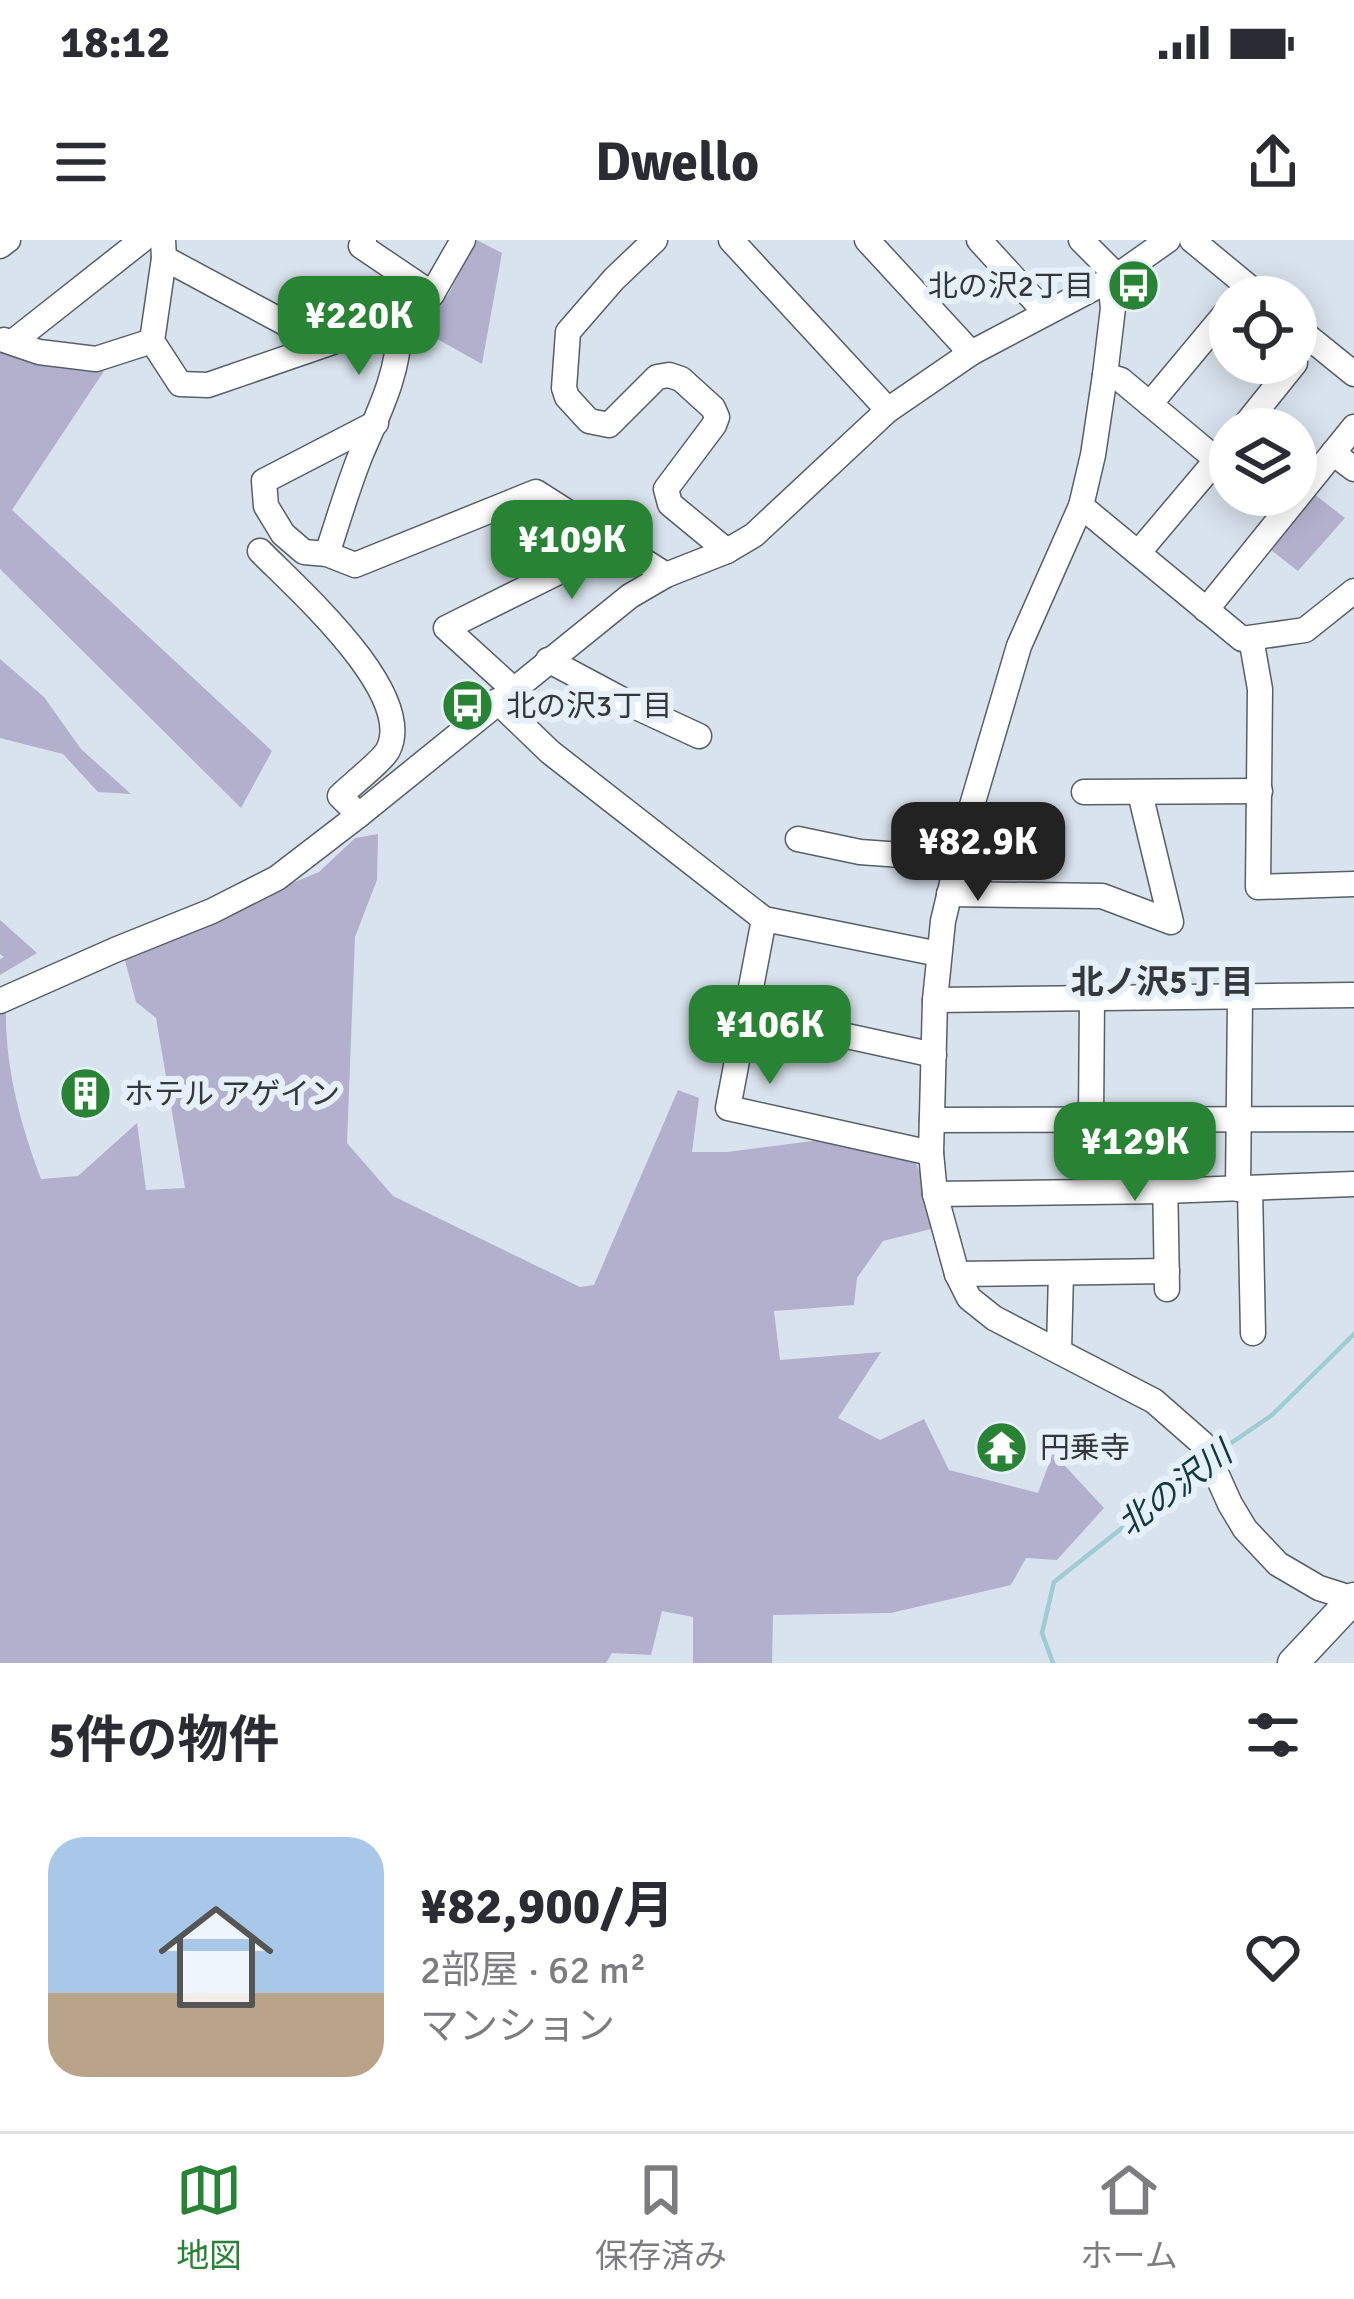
<!DOCTYPE html>
<html lang="ja">
<head>
<meta charset="utf-8">
<style>
	:root { --surface:#fff; --page:#f7f7f7; --text:#2b2b33; --muted:#7c7c81; --line:#e1e1e2; --accent:#288334 }
	body { margin:0; font-family:Signika,"Noto Sans JP",sans-serif; background:var(--page); color:var(--text); height:100vh; display:flex; flex-direction:column; font-size:45px; white-space:nowrap }
	* { box-sizing:border-box; margin:0 }
	p { font-size:39px; color:var(--muted) }
	.icon { flex:none; width:66px; height:66px; fill:none; stroke:currentColor; stroke-width:2; stroke-linecap:round; stroke-linejoin:round }
	.map { position:relative; height:1423px; overflow:hidden }
	.panel { display:flex; flex-direction:column; background:var(--surface); flex:1 }
	.panel>* { flex:none }
	.tools { position:absolute; left:1209px; top:36px; display:grid; gap:24px }
	.tools a { display:grid; place-items:center; width:108px; height:108px; border-radius:50%; background:var(--surface); box-shadow:0 6px 30px #0003; font-size:60px }
	.price { position:absolute; translate:-50% -102px; padding:0 27px; border-radius:24px; background:var(--accent); color:#fff; font-size:39px; line-height:78px; filter:drop-shadow(0 3px 6px #0008) }
	.price::after { content:''; position:absolute; left:50%; top:72px; width:36px; height:27px; margin-left:-18px; background:inherit; clip-path:polygon(0 0,100% 0,50% 100%) }
	.price.current { background:#222; color:#fff }
	ul { padding:0; list-style:none }
	li { display:flex; align-items:center; gap:36px; height:300px; padding:0 48px }
	li+li { border-top:3px solid var(--line) }
	li span { display:grid; place-items:center; flex:none; width:336px; height:240px; border-radius:36px; color:#555 }
	li>.icon { margin-inline-start:auto }
	span .icon { width:144px; height:144px; fill:#fffc; stroke-width:1 }
	li b { font-size:51px }
	h2 { display:flex; justify-content:space-between; align-items:center; height:144px; padding:0 48px; font-size:51px }
	.status { display:flex; justify-content:space-between; align-items:center; height:84px; padding:0 60px; background:var(--surface); direction:ltr }
	.status svg { height:33px; fill:currentColor }
	header { display:flex; justify-content:space-between; align-items:center; height:156px; padding:0 48px; background:var(--surface); font-size:54px; font-weight:800 }
	.dock { display:flex; justify-content:space-around; align-items:center; height:168px; border-top:3px solid var(--line); background:var(--surface); font-size:33px; color:var(--muted) }
	.dock a { display:grid; justify-items:center; gap:6px }
	.dock .current { color:var(--accent) }
	.map>svg:first-child { display:block }
	.green { fill:#b3b0ce }
	.lines { fill:none; stroke-linecap:round; stroke-linejoin:round }
	.stream { stroke:#9fccd2; stroke-width:4.5 }
	.minor-casing { stroke:#575f67; stroke-width:27 }
	.major-casing { stroke:#575f67; stroke-width:33 }
	.minor { stroke:#fff; stroke-width:24 }
	.major { stroke:#fff; stroke-width:30 }
	.labels { text-anchor:middle; dominant-baseline:central; stroke-width:12; stroke-linejoin:round; paint-order:stroke }
	.poi-label { font-size:30px; fill:#34383c; stroke:#e6f0fa; text-anchor:start }
	.neighbourhood-label { font-size:33px; font-weight:bold; fill:#34383c; stroke:#e6f0fa }
	.water-label { font-size:33px; font-style:italic; fill:#0f3a40; stroke:#e6f0fa }
</style>
</head>
<body>
<div class="status"><b>18:12</b><svg viewBox="0 0 49 12"><path d="M0 12V9h3v3zM5 12V6h3v6zM10 12V3h3v9zM15 12V0h3v12zM26 1h20v11H26zM47 4h2v5h-2z"/></svg></div>
<header><svg class="icon" aria-label="menu" viewBox="0 0 24 24"><path d="M4 6h16M4 12h16M4 18h16"/></svg>Dwello<svg class="icon" aria-label="share" viewBox="0 0 24 24"><path d="M12 15V3M7 8l5-5 5 5M5 13v7h14v-7"/></svg></header>
<div class="map">
<svg width="1354" height="1423" viewBox="0 0 1354 1423">
	<rect width="100%" height="100%" fill="#d9e3ed"/>
	<!-- green -->
	<g class="green">
		<path d="M477 0 502 13 482 124 421 90 423 74 448 55Z"/>
		<path d="M0 100 104 131 12 270 272 511 241 568 0 329Z"/>
		<path d="M1314 254 1345 278 1298 331 1271 310Z"/>
		<path d="M0 419 44 457 81 509 131 554 98 552 63 514 0 498Z"/>
		<path d="M378 594 377 640 355 697 347 903 393 956 580 1047 594 1045 678 850 699 858 692 912H727L820 900 910 912 922 936 935 988 883 1001 857 1038 854 1065 774 1071 780 1120 881 1112 838 1178 880 1200 924 1179 949 1230 1038 1253 1053 1213 1104 1268 1057 1320 1026 1318 1011 1345 891 1373 773 1375 772 1423H693V1377L662 1371 651 1415 612 1413 606 1423H0V773L6 770C5 828 21 886 41 939L78 936 137 883 146 950 185 948 156 778 136 762 123 713 319 632 355 598Z"/>
		<path d="M0 680 37 713 0 735V719L4 717 0 714Z"/>
	</g>
	<g class="lines">
		<!-- stream -->
		<g class="stream">
			<path d="M1218 1212 1272 1175 1354 1094"/>
			<path d="M1053 1423 1042 1393 1054 1342 1204 1223"/>
		</g>
		<defs>
			<g id="minor">
				<path d="M163 0 164 18 152 101 180 144 208 145 359 93 399 87"/>
				<path d="M364 0 361 6 432 54"/>
				<path d="M655 0 614 39 568 92 564 148 567 157 589 181 609 185 657 137 669 135 681 139 713 168 717 177 714 185 666 249 670 264 727 311"/>
				<path d="M731 0 888 170"/>
				<path d="M867 0 971 113"/>
				<path d="M979 0 1045 72"/>
				<path d="M1081 0 1117 36"/>
				<path d="M1192 0 1261 57"/>
				<path d="M0 6 8 0"/>
				<path d="M164 18 285 83 311 109"/>
				<path d="M1110 40 1113 68 1105 135 1093 215 1081 266 1019 406 965 589 943 681 935 760 931 913 935 954 957 1034 969 1058 994 1078 1154 1161 1203 1204 1230 1264 1245 1289 1278 1324 1319 1348 1354 1359"/>
				<path d="M1296 87 1354 134"/>
				<path d="M4 100 39 112 96 119 152 101"/>
				<path d="M14 101 142 0"/>
				<path d="M1105 135 1121 140 1217 220"/>
				<path d="M1150 164 1230 68"/>
				<path d="M376 183 264 241 266 266 283 294 304 312 327 314 355 325 536 252 666 335"/>
				<path d="M1242 189 1295 123"/>
				<path d="M1333 213 1354 229"/>
				<path d="M1081 266 1242 399 1305 390 1354 351"/>
				<path d="M260 311C295 347 417 453 388 510 383 520 350 546 340 556L359 575"/>
				<path d="M1138 313 1230 204"/>
				<path d="M327 314C338 281 348 246 361 214 378 174 400 131 399 87L432 54 463 0"/>
				<path d="M1206 370 1354 187"/>
				<path d="M1251 398 1260 449 1258 647 1354 644"/>
				<path d="M548 420 634 466 699 496"/>
				<path d="M513 449 446 388 617 303"/>
				<path d="M497 461 550 512 764 679 939 714"/>
				<path d="M1084 552 1260 551"/>
				<path d="M798 599 860 612 957 619"/>
				<path d="M949 654 1102 656 1171 682 1140 553"/>
				<path d="M764 679 728 868 931 913"/>
				<path d="M935 760 1354 755"/>
				<path d="M0 761 115 710 212 671 277 638 359 575 630 356 666 335 727 311 754 295 888 170 971 113 1117 36 1168 0"/>
				<path d="M746 774 934 815"/>
				<path d="M1091 879 1092 758"/>
				<path d="M1164 879 1167 1049"/>
				<path d="M932 880 1354 879"/>
				<path d="M1238 949 1240 757"/>
				<path d="M1250 949 1253 1093"/>
				<path d="M935 954 1164 951 1354 944"/>
				<path d="M957 1034 1167 1031"/>
				<path d="M1059 1110 1061 1033"/>
			</g>
			<path id="major" d="M1293 1423 1354 1358"/>
		</defs>
		<!-- minor casing -->
		<use href="#minor" class="minor-casing"/>
		<!-- major casing -->
		<use href="#major" class="major-casing"/>
		<!-- minor -->
		<use href="#minor" class="minor"/>
		<!-- major -->
		<use href="#major" class="major"/>
	</g>
	<!-- icons -->
	<defs>
		<symbol id="bus-disc" viewBox="-11 -11 22 22"><circle r="9.5" fill="#288334" stroke="#e6f0fa"/><path d="M-5-6H5V4H4V6H2V4H-2V6H-4V4H-5ZM-3.5-4V0h7V-4ZM-3.5 1.2v1.5H-2V1.2ZM2 1.2v1.5H3.5V1.2Z" fill="#fff"/></symbol>
		<symbol id="building-disc" viewBox="-11 -11 22 22"><circle r="9.5" fill="#288334" stroke="#e6f0fa"/><path d="M-4-6H4V6H1V3H-1V6H-4ZM-2.5-4.3h1.7v1.8h-1.7ZM.8-4.3h1.7v1.8H.8ZM-2.5-1h1.7V.8h-1.7ZM.8-1h1.7V.8H.8Z" fill="#fff"/></symbol>
		<symbol id="temple-disc" viewBox="-11 -11 22 22"><circle r="9.5" fill="#288334" stroke="#e6f0fa"/><path d="M0-6L5-2H3V0L6.5 2.5H4V6H1.5V3h-3V6H-4V2.5H-6.5L-3 0V-2H-5Z" fill="#fff"/></symbol>
	</defs>
	<g fill-rule="evenodd">
		<use href="#bus-disc" x="1104" y="16" width="59" height="59"/>
		<use href="#bus-disc" x="438" y="436" width="59" height="59"/>
		<use href="#building-disc" x="56" y="824" width="59" height="59"/>
		<use href="#temple-disc" x="972" y="1178" width="59" height="59"/>
	</g>
	<g class="labels">
		<!-- poi labels -->
		<g class="poi-label">
			<text x="1094" y="46" text-anchor="end">北の沢2丁目</text>
			<text x="506" y="466">北の沢3丁目</text>
			<text x="124" y="854">ホテル アゲイン</text>
			<text x="1040" y="1208">円乗寺</text>
		</g>
		<!-- neighbourhood labels -->
		<g class="neighbourhood-label">
			<text x="1162" y="742">北ノ沢5丁目</text>
		</g>
		<!-- water labels -->
		<g class="water-label">
			<text transform="translate(1175 1249) rotate(-37)">北の沢川</text>
		</g>
	</g>
</svg>
<div class="tools">
<a><svg class="icon" aria-label="locate" viewBox="0 0 24 24"><circle cx="12" cy="12" r="6"/><path d="M12 2v4M12 18v4M2 12h4M18 12h4"/></svg></a>
<a><svg class="icon" aria-label="layers" viewBox="0 0 24 24"><path d="M12 4l9 5-9 5-9-5zM3 14l9 5 9-5"/></svg></a>
</div>
<b class="price" style="left:359px;top:138px">¥220K</b>
<b class="price" style="left:572px;top:362px">¥109K</b>
<b class="price current" style="left:978px;top:664px">¥82.9K</b>
<b class="price" style="left:770px;top:847px">¥106K</b>
<b class="price" style="left:1135px;top:964px">¥129K</b>
</div>
<section class="panel">
<h2>5件の物件<svg class="icon" aria-label="filters" viewBox="0 0 24 24"><path d="M4 7h16M4 17h16"/><circle cx="9" cy="7" r="2"/><circle cx="15" cy="17" r="2"/></svg></h2>
<ul>
<li><span style="background:linear-gradient(#a9c7e8 65%,#b9a48a 0)"><svg class="icon" aria-label="home" viewBox="0 0 24 24"><path d="M3 11l9-7 9 7M6 9v11h12V9"/></svg></span><div><b>¥82,900/月</b><p>2部屋 · 62 m²</p><p>マンション</p></div><svg class="icon" aria-label="heart" viewBox="0 0 24 24"><path d="M12 20l-8-8c-3-5 5-10 8-4 3-6 11-1 8 4z"/></svg></li>
</ul>
</section>
<nav class="dock">
<a class="current"><svg class="icon" aria-label="map" viewBox="0 0 24 24"><path d="M3 6l6-2 6 2 6-2v14l-6 2-6-2-6 2zM9 4v14M15 6v14"/></svg>地図</a>
<a><svg class="icon" aria-label="saved" viewBox="0 0 24 24"><path d="M7 4h10v16l-5-4-5 4z"/></svg>保存済み</a>
<a><svg class="icon" aria-label="home" viewBox="0 0 24 24"><path d="M3 11l9-7 9 7M6 9v11h12V9"/></svg>ホーム</a>
</nav>
</body>
</html>
